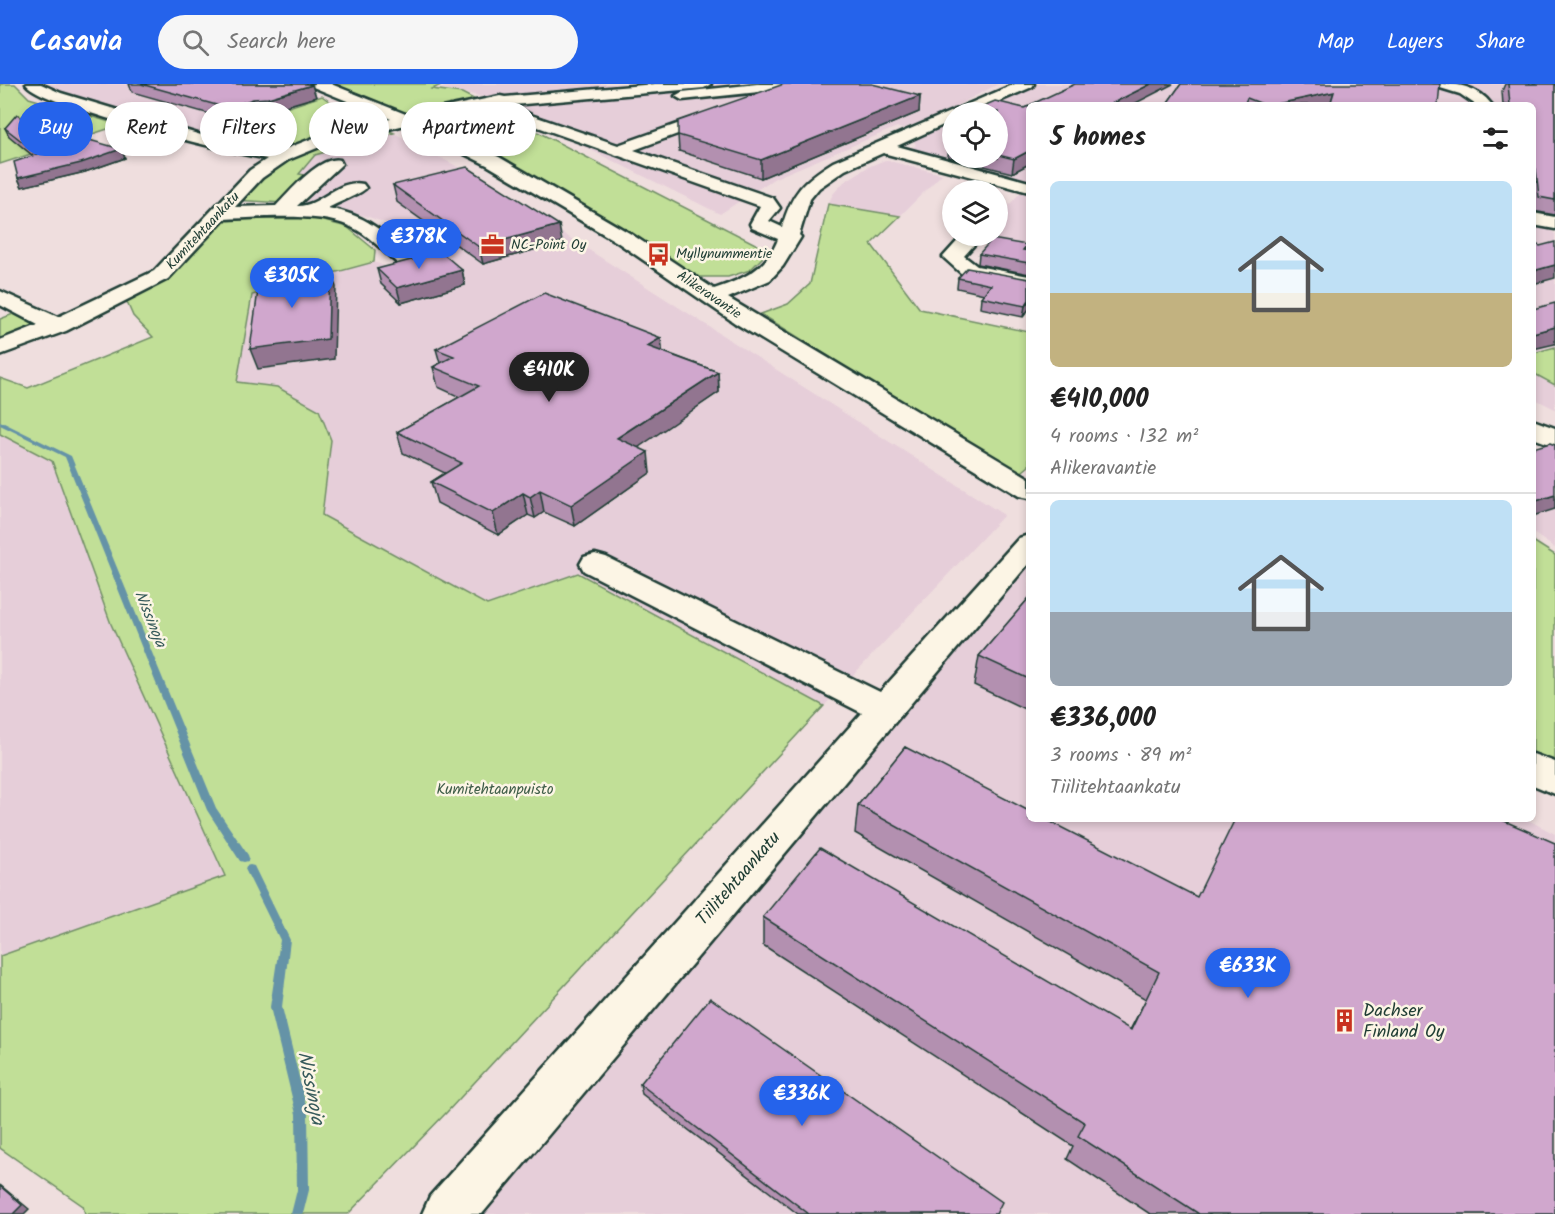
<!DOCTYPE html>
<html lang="en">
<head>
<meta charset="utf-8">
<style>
	:root { --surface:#fff; --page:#f6f6f6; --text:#222; --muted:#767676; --line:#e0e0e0; --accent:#2563eb }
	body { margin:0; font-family:Kalam,sans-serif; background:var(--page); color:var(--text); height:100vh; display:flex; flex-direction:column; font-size:22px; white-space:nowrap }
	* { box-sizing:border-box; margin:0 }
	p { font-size:20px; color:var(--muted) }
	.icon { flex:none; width:33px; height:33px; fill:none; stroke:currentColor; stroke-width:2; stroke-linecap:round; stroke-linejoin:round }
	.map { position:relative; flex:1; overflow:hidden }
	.drawer { position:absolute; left:1026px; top:18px; width:510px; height:720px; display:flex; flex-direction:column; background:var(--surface); border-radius:9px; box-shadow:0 3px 9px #0003 }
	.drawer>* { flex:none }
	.hud { position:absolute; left:18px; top:18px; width:570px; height:54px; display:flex; gap:12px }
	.fabs { position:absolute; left:942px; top:18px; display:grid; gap:12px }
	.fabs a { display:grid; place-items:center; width:66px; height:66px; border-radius:50%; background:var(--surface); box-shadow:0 3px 9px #0003; font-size:30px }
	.price { position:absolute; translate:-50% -51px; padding:0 14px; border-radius:21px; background:var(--accent); color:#fff; font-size:20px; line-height:39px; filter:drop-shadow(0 2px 3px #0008) }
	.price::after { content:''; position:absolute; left:50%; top:36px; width:18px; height:14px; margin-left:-9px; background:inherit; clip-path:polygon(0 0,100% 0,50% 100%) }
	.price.on { background:#222; color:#fff }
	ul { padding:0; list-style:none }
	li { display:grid; align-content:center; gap:12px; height:318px; padding:0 24px }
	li+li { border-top:2px solid var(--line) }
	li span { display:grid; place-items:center; height:186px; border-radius:9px; color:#555 }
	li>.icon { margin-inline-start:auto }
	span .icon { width:108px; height:108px; fill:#fffc; stroke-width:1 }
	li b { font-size:26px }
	h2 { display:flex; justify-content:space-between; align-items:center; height:72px; padding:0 24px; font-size:26px }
	.tag { padding:0 21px; border-radius:27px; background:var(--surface); box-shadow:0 3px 9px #0003; font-size:21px; line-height:54px }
	.tag.on { background:var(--accent); color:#fff }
	header { display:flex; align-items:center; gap:36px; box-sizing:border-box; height:84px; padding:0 30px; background:var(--accent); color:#fff }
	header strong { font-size:28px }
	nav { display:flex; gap:33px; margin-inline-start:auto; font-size:21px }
	.search { width:420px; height:54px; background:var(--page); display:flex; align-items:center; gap:15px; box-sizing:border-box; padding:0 21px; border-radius:33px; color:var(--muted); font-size:22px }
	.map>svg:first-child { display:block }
	.built { fill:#e6ced9 }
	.green { fill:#c1df97; stroke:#708e66; stroke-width:1.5 }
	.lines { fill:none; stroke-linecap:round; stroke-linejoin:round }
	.stream { fill:#6593a7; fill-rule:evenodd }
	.minor-casing { stroke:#1f3d34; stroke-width:5 }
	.minor { fill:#fcf5e5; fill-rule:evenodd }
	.wall { fill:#b390b0; stroke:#1f3d34; stroke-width:1.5 }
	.shaded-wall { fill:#927590; stroke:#1f3d34; stroke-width:1.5 }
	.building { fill:#d0a7cd; stroke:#1f3d34; stroke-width:1.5 }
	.labels { text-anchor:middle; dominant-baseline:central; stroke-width:5; stroke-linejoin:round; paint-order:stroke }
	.far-street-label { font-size:14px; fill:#1f3d34; stroke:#fcf5e5 }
	.far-poi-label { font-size:14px; fill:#1f3d34; stroke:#fcf5e5; text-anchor:start }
	.park-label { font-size:15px; fill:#3f5d48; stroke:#fcf5e5 }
	.water-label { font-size:16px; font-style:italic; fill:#365a5a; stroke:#fcf5e5 }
	.near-street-label { font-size:18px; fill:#1f3d34; stroke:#fcf5e5 }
	.near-poi-label { font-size:18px; fill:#1f3d34; stroke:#fcf5e5; text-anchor:start }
	.near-water-label { font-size:20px; font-style:italic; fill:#365a5a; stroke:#fcf5e5 }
</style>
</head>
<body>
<header>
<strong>Casavia</strong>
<div class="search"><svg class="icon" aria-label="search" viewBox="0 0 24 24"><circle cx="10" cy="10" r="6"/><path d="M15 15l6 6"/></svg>Search here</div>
<nav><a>Map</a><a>Layers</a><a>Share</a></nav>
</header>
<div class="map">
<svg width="1555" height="1130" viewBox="0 0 1555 1130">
	<rect width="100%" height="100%" fill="#efdede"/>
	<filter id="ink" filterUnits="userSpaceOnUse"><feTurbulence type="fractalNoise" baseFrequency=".0167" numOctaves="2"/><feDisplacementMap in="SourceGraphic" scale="12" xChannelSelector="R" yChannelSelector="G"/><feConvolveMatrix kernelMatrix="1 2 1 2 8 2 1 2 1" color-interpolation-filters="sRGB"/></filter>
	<g filter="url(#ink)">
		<!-- built -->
		<g class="built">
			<path d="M48 0H278L322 12 204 51 58 7Z"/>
			<path d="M453 0H998L937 32 902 45 897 43 775 94 720 130 484 13 441 4Z"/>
			<path d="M1037 0H1555V134L1534 131 1555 150V325L1533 314V21H1029V98L909 66 916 61 912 55 952 38V74H998V28H973Z"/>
			<path d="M394 49 462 85 1004 431 824 622 578 489 487 521 322 431 331 356 319 326 277 303 237 298 252 210 374 178 395 186 419 178 420 167 400 144 366 132 306 119H284L310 92 299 91 315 71Z"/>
			<path d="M885 76 942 90 900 132 828 120 833 110 844 98 868 83Z"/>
			<path d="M1029 99V165L978 155 981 152H998V133Z"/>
			<path d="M0 350 52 377 111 540 225 792 0 872Z"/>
			<path d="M1555 365V464L1533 449V371Z"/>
			<path d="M1029 474V735H1526L1555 750V1130H469Z"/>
		</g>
		<!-- green -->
		<g class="green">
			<path d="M0 0H15L29 14 120 41 0 80Z"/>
			<path d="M318 0H443L432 5 462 9 769 167 750 186 728 193H696L630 150 493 77Z"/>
			<path d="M322 12 348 31 394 49 315 71 299 90 311 92 284 119 232 116 272 78 204 51Z"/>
			<path d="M828 120 900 132 871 160 920 225 1029 248V382L1018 391 761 230 788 220 810 200Z"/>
			<path d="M220 129 309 133 347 143 375 166 374 178 252 211 237 298 277 303 319 326 331 356 322 431 487 521 578 489 824 622 447 1028 348 1130H85L83 1122 0 1064V872L225 792 111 540 52 377 0 350V294L28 304 153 253 133 232 126 216Z"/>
			<path d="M16 229 51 242 0 260V235Z"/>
			<path d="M1555 263V301L1533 289V269Z"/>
			<path d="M1533 457 1555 471V678L1533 668Z"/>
		</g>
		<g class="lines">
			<!-- stream -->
			<g class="stream">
				<path d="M0 337 71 372 216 724 248 771 249 774 248 777 244 778 240 777 207 726 65 373 0 341Z"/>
				<path d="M250 781 254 782 290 856 282 923 308 1030 309 1106 303 1130H291L297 1106 296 1030 270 923 280 856 245 785 246 782Z"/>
			</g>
			<defs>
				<g id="minor">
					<path d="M26 0H41L61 9 201 51 280 67 316 53 391 35 313 3 311 0H331L408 31 500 12 505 13 655 0H711L704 4 513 21 531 31 618 61 714 27H724L727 30 724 33 634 66 773 114 780 124 769 137 782 143C792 108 803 97 833 78L1015 0H1034L1032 3 974 28H952V37L897 62 1029 98V108L883 69 845 86 819 104 810 115 799 151 801 153 783 182 770 196 728 214 1029 394V414L1019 412 735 239 617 158 487 81 405 41 327 60 288 76 262 94 235 123 276 122C290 108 320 71 340 76L342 80 297 122C320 123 338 94 363 100L366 104C361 110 337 119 328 124 366 131 382 147 411 171L414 175 411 179H397C382 166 368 150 349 142 318 128 259 134 224 135L168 195 66 247 0 271V256L38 241 0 221V207L58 233 154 187 250 86 267 75C230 68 43 23 26 0ZM498 23 504 29 521 37 760 122 750 140 752 144 778 155C767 185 743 195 714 205L631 150 499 73 421 38 477 25Z"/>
					<path d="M757 0H806L799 4 682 16 675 12 682 8Z"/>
					<path d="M1435 0C1457 0 1477 1 1492 21H1476L1460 10 1437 3Z"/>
					<path d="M1533 129 1555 133V145L1533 141Z"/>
					<path d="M962 152H982L964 172 977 182 1029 192V204L963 191 943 173Z"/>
					<path d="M1533 336 1555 344V362L1533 354Z"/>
					<path d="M1029 451V479L482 1130H422L430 1112 862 629 584 487 580 480 584 473 595 470 606 473 880 608 1019 454Z"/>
					<path d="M1533 670 1555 678V710L1533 701Z"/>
				</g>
			</defs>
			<!-- minor casing -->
			<use href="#minor" class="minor-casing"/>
			<!-- minor -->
			<use href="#minor" class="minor"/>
		</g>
		<!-- wall -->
		<g class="wall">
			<path d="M129 0H308L312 1 316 13 272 26 257 27 231 36 132 8Z"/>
			<path d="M1181 0 1438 21H1166Z"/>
			<path d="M1505 0H1555V131L1533 127V21H1503L1502 7Z"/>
			<path d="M920 12 919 28 761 94 679 67 678 51Z"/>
			<path d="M1029 22V80L1012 89 948 73 949 59 952 58V74H998V28L1024 24Z"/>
			<path d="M5 44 61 63 121 65 125 74 85 88 22 103 18 94 33 72 9 52Z"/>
			<path d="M393 101 562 158 483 180 397 118Z"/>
			<path d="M1027 161 1026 166 1029 167V190L978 180 979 170Z"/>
			<path d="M377 185 462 186 465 201 401 219 381 200Z"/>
			<path d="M958 194 1029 195V225L1023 233 980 224 981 213 984 210 957 204Z"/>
			<path d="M661 254 662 267 718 288 719 308 637 363 650 389 575 442 544 428 535 434 528 431 498 451 437 419 431 398 445 389 403 369 397 348 460 313 438 303 433 283 440 279 436 265Z"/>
			<path d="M1029 514V627L974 601 979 572Z"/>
			<path d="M905 663 1555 1130H1150L1067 1075 1073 1062 763 861V833L1130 946 1146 915 855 749 858 721Z"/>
			<path d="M640 1000 997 1130H798L642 1010Z"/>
		</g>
		<!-- shaded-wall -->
		<g class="shaded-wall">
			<path d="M1151 0H1173L1132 21H1109Z"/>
			<path d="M312 1 316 13 272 26 268 14Z"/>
			<path d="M1334 8 1330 21H1272Z"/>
			<path d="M920 12 919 28 761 94V76Z"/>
			<path d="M253 15 257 27 231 36 227 24Z"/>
			<path d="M121 65 125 74 85 88 22 103 18 94Z"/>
			<path d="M1029 67V80L1012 89 1014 75Z"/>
			<path d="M559 141 562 158 483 180 479 163Z"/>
			<path d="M1555 181V194L1533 200V187Z"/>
			<path d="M330 184 336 203 334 275 258 285 250 265Z"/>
			<path d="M462 186 465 201 401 219 397 204Z"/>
			<path d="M1029 216V225L1023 233 1025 222Z"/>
			<path d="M1555 243V260L1533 265V249Z"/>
			<path d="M661 254 663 274 647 262Z"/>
			<path d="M718 288 719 308 620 376 617 354Z"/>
			<path d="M648 368 650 389 575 442 571 421Z"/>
			<path d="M540 406 544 428 535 434 530 413Z"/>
			<path d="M523 409 528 431 498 451 493 429Z"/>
			<path d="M1555 411V425L1533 432V418Z"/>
			<path d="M0 1101 29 1125 24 1130H13Z"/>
		</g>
		<!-- building -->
		<g class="building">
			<path d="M141 0H308L312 1 268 14 253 15 227 24Z"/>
			<path d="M784 0H872L920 12 761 76 678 51V37Z"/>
			<path d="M1075 0H1151L1109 21H1030Z"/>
			<path d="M1181 0H1440L1438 21H1330L1334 8 1272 21H1265L1247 14 1244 21H1166Z"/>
			<path d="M1508 0H1555V116L1539 113 1536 85H1533V21H1510Z"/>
			<path d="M995 17 1024 24 1029 22V67L1014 75 998 71V28H969Z"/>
			<path d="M17 30 61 63 86 55 121 65 81 79 18 94 14 78 38 70 5 44Z"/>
			<path d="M467 83 559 141 479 163 393 101Z"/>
			<path d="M992 155 1027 161 1023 166 1029 167V179L979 170Z"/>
			<path d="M1555 158V181L1533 187V159L1540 162Z"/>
			<path d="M441 168 462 186 397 204 377 185Z"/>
			<path d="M330 184 328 255 250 265 260 192Z"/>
			<path d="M967 184 1029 195V216L1025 222 981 213 991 201 958 194Z"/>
			<path d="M544 209 661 254 647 262 718 288 617 354 648 368 571 421 540 406 530 413 523 409 493 429 431 398 462 379 397 348 479 302 433 283 454 272 436 265Z"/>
			<path d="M1555 219V243L1533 249V225Z"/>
			<path d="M1550 359 1555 361V411L1533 418V364Z"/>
			<path d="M1029 514V595L979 572Z"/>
			<path d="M905 663 1029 727V735H1045L1197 813 1235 735H1500L1555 759V1130H1199L1078 1052 1085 1039 763 833 820 764 1131 946 1159 888 858 721Z"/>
			<path d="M710 914 1002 1118 996 1130H809L640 1000Z"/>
			<path d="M0 1102 22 1121 13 1130H0Z"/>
		</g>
	</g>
	<!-- icons -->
	<defs>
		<symbol id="office-bare" viewBox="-9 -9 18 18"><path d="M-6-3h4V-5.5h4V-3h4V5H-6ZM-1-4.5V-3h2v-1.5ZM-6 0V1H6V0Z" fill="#c8321e" stroke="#fcf5e5" stroke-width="2.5" paint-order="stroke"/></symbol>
		<symbol id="bus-bare" viewBox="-9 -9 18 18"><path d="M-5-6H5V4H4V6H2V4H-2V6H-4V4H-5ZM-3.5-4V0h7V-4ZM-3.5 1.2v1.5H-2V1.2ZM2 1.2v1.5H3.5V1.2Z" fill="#c8321e" stroke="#fcf5e5" stroke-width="2.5" paint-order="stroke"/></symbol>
		<symbol id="building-bare" viewBox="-9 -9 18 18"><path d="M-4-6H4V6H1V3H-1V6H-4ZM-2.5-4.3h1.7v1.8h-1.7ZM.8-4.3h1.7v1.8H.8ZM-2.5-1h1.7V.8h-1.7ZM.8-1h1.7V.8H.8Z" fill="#c8321e" stroke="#fcf5e5" stroke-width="2.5" paint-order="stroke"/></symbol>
	</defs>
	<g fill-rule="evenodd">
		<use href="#office-bare" x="476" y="144" width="33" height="33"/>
		<use href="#bus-bare" x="642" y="154" width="33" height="33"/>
		<use href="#building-bare" x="1328" y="920" width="33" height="33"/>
	</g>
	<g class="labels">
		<!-- far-street labels -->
		<g class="far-street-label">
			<text transform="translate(203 147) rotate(-47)">Kumitehtaankatu</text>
			<text transform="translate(709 211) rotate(34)">Alikeravantie</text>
		</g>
		<!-- far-poi labels -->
		<g class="far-poi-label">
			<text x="511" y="161">NC-Point Oy</text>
			<text x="676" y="170">Myllynummentie</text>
		</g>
		<!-- park labels -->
		<g class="park-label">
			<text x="495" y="706">Kumitehtaanpuisto</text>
		</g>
		<!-- water labels -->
		<g class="water-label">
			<text transform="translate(150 535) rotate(68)">Nissinoja</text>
		</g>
		<!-- near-street labels -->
		<g class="near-street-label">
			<text transform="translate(739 795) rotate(-49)">Tiilitehtaankatu</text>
		</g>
		<!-- near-poi labels -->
		<g class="near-poi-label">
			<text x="1363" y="927">Dachser<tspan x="1363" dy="21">Finland Oy</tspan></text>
		</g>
		<!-- near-water labels -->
		<g class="near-water-label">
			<text transform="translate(310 1004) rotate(79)">Nissinoja</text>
		</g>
	</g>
</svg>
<div class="fabs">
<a><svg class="icon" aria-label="locate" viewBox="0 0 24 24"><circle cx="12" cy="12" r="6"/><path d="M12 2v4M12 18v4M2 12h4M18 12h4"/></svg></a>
<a><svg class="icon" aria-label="layers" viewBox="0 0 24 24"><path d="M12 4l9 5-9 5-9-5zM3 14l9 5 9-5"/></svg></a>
</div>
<b class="price" style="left:419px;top:186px">€378K</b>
<b class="price" style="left:292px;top:225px">€305K</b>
<b class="price on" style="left:549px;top:319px">€410K</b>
<b class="price" style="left:1248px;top:915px">€633K</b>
<b class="price" style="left:802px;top:1043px">€336K</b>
<div class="hud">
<a class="tag on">Buy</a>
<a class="tag">Rent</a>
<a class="tag">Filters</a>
<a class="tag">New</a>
<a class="tag">Apartment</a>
</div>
<section class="drawer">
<h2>5 homes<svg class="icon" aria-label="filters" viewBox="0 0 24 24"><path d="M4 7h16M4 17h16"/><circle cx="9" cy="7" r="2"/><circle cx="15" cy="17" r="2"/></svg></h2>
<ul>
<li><span style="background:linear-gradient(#bfe0f5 60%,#c2b280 0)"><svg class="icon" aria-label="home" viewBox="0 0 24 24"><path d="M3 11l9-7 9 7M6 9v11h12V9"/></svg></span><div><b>€410,000</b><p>4 rooms · 132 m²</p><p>Alikeravantie</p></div></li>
<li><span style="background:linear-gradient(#bfe0f5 60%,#9aa5b1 0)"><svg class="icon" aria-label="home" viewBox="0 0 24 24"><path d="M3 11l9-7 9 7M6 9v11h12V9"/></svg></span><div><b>€336,000</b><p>3 rooms · 89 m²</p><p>Tiilitehtaankatu</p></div></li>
</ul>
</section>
</div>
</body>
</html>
